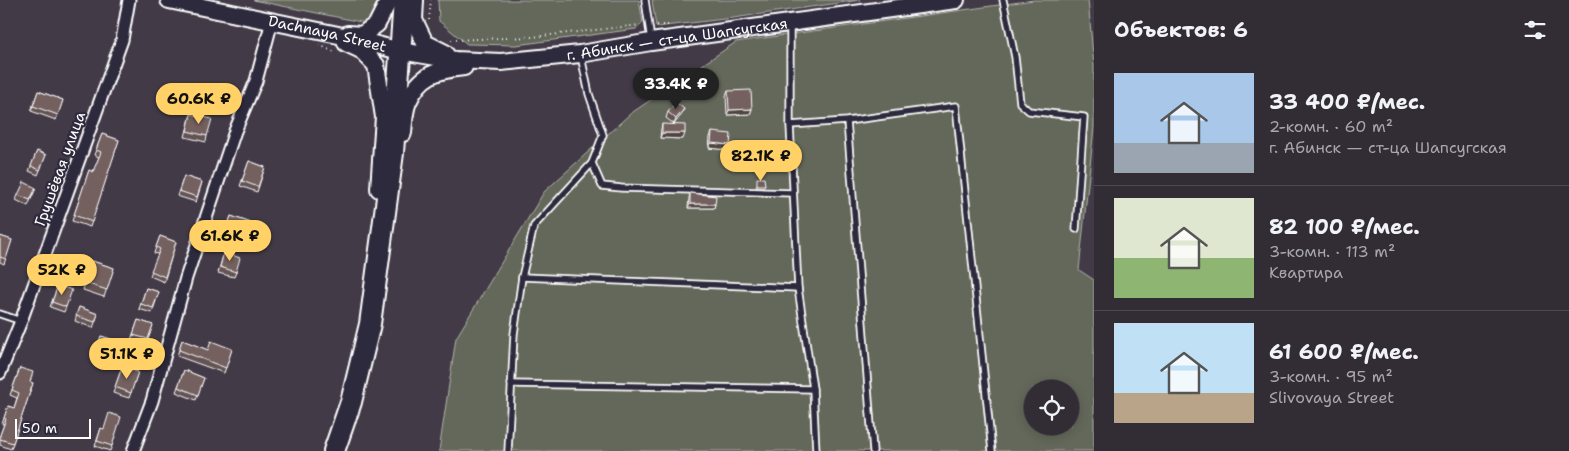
<!DOCTYPE html>
<html lang="ru">
<head>
<meta charset="utf-8">
<style>
	:root { --surface:#322c35; --page:#3a343d; --text:#f1f3f6; --muted:#a8a7ad; --line:#4d4850; --accent:#ffd166 }
	body { margin:0; font-family:"Shantell Sans",sans-serif; background:var(--page); color:var(--text); height:100vh; display:flex; flex-direction:column; font-size:19px; white-space:nowrap }
	* { box-sizing:border-box; margin:0 }
	p { font-size:16px; color:var(--muted) }
	.icon { flex:none; width:28px; height:28px; fill:none; stroke:currentColor; stroke-width:2; stroke-linecap:round; stroke-linejoin:round }
	.map { position:relative; flex:1; overflow:hidden }
	.panel { display:flex; flex-direction:column; background:var(--surface); width:475px }
	.panel>* { flex:none }
	.buttons { position:absolute; left:1024px; top:380px; display:grid; gap:10px }
	.buttons a { display:grid; place-items:center; width:55px; height:55px; border-radius:50%; background:var(--surface); box-shadow:0 2px 12px #0003,0 0 0 1px var(--line); font-size:25px }
	.scale { position:absolute; left:15px; bottom:12px; width:76px; box-sizing:border-box; padding-left:5px; border:2px solid #fff; border-top:0; font-size:14px; line-height:18px; white-space:nowrap; color:#fff; -webkit-text-stroke:4px #2f2a3d; paint-order:stroke }
	.price { position:absolute; translate:-50% -42px; padding:0 11px; border-radius:18px; background:var(--accent); color:#111; font-size:16px; line-height:32px; filter:drop-shadow(0 1px 2px #0008) }
	.price::after { content:''; position:absolute; left:50%; top:30px; width:15px; height:11px; margin-left:-8px; background:inherit; clip-path:polygon(0 0,100% 0,50% 100%) }
	.price.current { background:#222; color:#fff }
	ul { padding:0; list-style:none }
	li { display:flex; align-items:center; gap:15px; height:125px; padding:0 20px }
	li+li { border-top:1px solid var(--line) }
	li span { display:grid; place-items:center; flex:none; width:140px; height:100px; border-radius:0px; color:#555 }
	li>.icon { margin-inline-start:auto }
	span .icon { width:60px; height:60px; fill:#fffc; stroke-width:1 }
	li b { font-size:21px }
	h2 { display:flex; justify-content:space-between; align-items:center; height:60px; padding:0 20px; font-size:21px }
	main { display:flex; flex:1; min-height:0 }
	.map>svg:first-child { display:block }
	.green { fill:#64685a; stroke:#b2b4ac; fill-rule:evenodd }
	.lines { fill:none; stroke-linecap:round; stroke-linejoin:round }
	.lane-casing { stroke:#fff; stroke-width:9 }
	.street-casing { stroke:#fff; stroke-width:15 }
	.secondary-casing { stroke:#fff; stroke-width:20 }
	.highway-casing { stroke:#fff; stroke-width:24 }
	.path { stroke:#fff; stroke-width:2; stroke-dasharray:1 4; stroke-linecap:butt }
	.lane { stroke:#2f2a3d; stroke-width:5.5 }
	.street { stroke:#2f2a3d; stroke-width:11 }
	.secondary { stroke:#2f2a3d; stroke-width:16 }
	.highway { stroke:#2f2a3d; stroke-width:20 }
	.wall { fill:#635352; stroke:#fff }
	.shaded-wall { fill:#504442; stroke:#fff }
	.building { fill:#73615f; stroke:#fff }
	.labels { text-anchor:middle; dominant-baseline:central; stroke-width:4.5; stroke-linejoin:round; paint-order:stroke }
	.street-label { font-size:15px; fill:#fff; stroke:#2f2a3d }
</style>
</head>
<body>
<main>
<div class="map">
<svg width="1094" height="451" viewBox="0 0 1094 451">
	<rect width="100%" height="100%" fill="#433a47"/>
	<filter id="ink" filterUnits="userSpaceOnUse"><feTurbulence type="fractalNoise" baseFrequency=".02" numOctaves="2"/><feDisplacementMap in="SourceGraphic" scale="10" xChannelSelector="R" yChannelSelector="G"/><feConvolveMatrix kernelMatrix="1 2 1 2 8 2 1 2 1" color-interpolation-filters="sRGB"/></filter>
	<g filter="url(#ink)">
		<!-- green -->
		<g class="green">
			<path d="M253 0H383L382 8 366 23Z"/>
			<path d="M438 0H639L643 23 636 29 516 45 467 44 439 21Z"/>
			<path d="M652 0H860L733 18 656 27Z"/>
			<path d="M1034 0H1088L1094 66V127L1079 270 1094 280V451H439L456 338 544 192 630 114 736 42ZM1032 389H1070V426H1032Z"/>
		</g>
		<g class="lines">
			<defs>
				<g id="lane">
					<path d="M645 0 651 40"/>
					<path d="M1003 0 1015 57 1020 103 1029 111 1084 117 1076 229"/>
					<path d="M790 25V125L798 288 813 389 816 451"/>
					<path d="M847 121 873 451"/>
					<path d="M790 125 847 121 956 106 992 451"/>
					<path d="M592 163 602 186 621 188 793 193"/>
					<path d="M522 277 798 288"/>
					<path d="M0 314 21 321"/>
					<path d="M511 384 813 389"/>
					<path d="M508 451 514 334 522 277 534 226 592 163 603 135 589 94 581 56"/>
				</g>
				<g id="street">
					<path d="M0 373 21 321 122 40 129 0"/>
					<path d="M133 451 152 401 186 278 235 131 256 81 272 21"/>
				</g>
				<g id="secondary">
					<path id="s1" d="M169 0 343 36 400 51 455 60 501 62 580 54 651 42 956 0"/>
					<path d="M415 0 414 20 425 43 445 53"/>
					<path d="M348 34 362 35 377 24 389 0"/>
					<path d="M346 43 361 50 376 65 384 117 379 189"/>
					<path d="M403 133C404 124 404 111 408 102 420 74 437 70 464 67"/>
				</g>
				<path id="highway" d="M334 451 351 402 370 324 393 153 404 0"/>
			</defs>
			<!-- lane casing -->
			<use href="#lane" class="lane-casing"/>
			<!-- street casing -->
			<use href="#street" class="street-casing"/>
			<!-- secondary casing -->
			<use href="#secondary" class="secondary-casing"/>
			<!-- highway casing -->
			<use href="#highway" class="highway-casing"/>
			<!-- path -->
			<g class="path">
				<path d="M429 20 431 0"/>
				<path d="M657 25H670"/>
				<path d="M451 40 532 37 640 25"/>
				<path d="M319 45 337 53"/>
			</g>
			<!-- lane -->
			<use href="#lane" class="lane"/>
			<!-- street -->
			<use href="#street" class="street"/>
			<!-- secondary -->
			<use href="#secondary" class="secondary"/>
			<!-- highway -->
			<use href="#highway" class="highway"/>
		</g>
		<!-- wall -->
		<g class="wall">
			<path d="M38 91 63 100 56 120 31 111Z"/>
			<path d="M728 91 752 109 750 114 727 115 726 96Z"/>
			<path d="M668 112 682 114 674 124 666 118Z"/>
			<path d="M191 114 207 136 206 142 185 137Z"/>
			<path d="M662 124 683 139 660 138 661 129Z"/>
			<path d="M712 132 730 145 728 150 709 148 710 137Z"/>
			<path d="M102 134 119 140 90 227 72 221 89 170 93 172 99 157 94 155Z"/>
			<path d="M37 151 46 155 38 175 29 171Z"/>
			<path d="M249 161 265 167 257 192 240 186Z"/>
			<path d="M184 176 202 182 196 202 177 196Z"/>
			<path d="M36 188 28 206 16 200 18 195Z"/>
			<path d="M690 193 715 204 714 208H688L689 198Z"/>
			<path d="M231 216 251 223 244 244 233 240 232 245 222 241Z"/>
			<path d="M0 236 12 240 4 264 0 262Z"/>
			<path d="M160 236 176 242 164 282 150 276 158 254 154 253Z"/>
			<path d="M224 252 236 272 234 277 218 273Z"/>
			<path d="M92 261 114 268 104 297 83 290Z"/>
			<path d="M58 285 66 307 64 312 50 307Z"/>
			<path d="M146 288 159 292 152 313 139 309Z"/>
			<path d="M79 307 98 314 93 328 75 321Z"/>
			<path d="M138 320 153 325 146 345 131 340Z"/>
			<path d="M101 336 114 340 107 362 94 358Z"/>
			<path d="M182 340 208 350 232 349 224 373 177 356Z"/>
			<path d="M122 367 138 372 129 398 113 393Z"/>
			<path d="M20 368 30 382 33 383 11 449 0 445V435L4 424H2L8 406 14 408 17 398 10 395Z"/>
			<path d="M184 370 204 378 196 400 176 392Z"/>
			<path d="M101 428 112 446 110 451 95 446Z"/>
		</g>
		<!-- shaded-wall -->
		<g class="shaded-wall">
			<path d="M684 109 682 114 674 124 676 119Z"/>
			<path d="M752 109 750 114 727 115 729 110Z"/>
			<path d="M662 133H685L683 139 660 138Z"/>
			<path d="M711 143 730 145 728 150 709 148Z"/>
			<path d="M757 185H765L764 187H756Z"/>
			<path d="M690 204H715L714 208H688Z"/>
		</g>
		<!-- building -->
		<g class="building">
			<path d="M751 90 752 109 729 110 728 91Z"/>
			<path d="M38 91 63 100 58 115 33 106Z"/>
			<path d="M676 102 684 109 676 119 668 112Z"/>
			<path d="M191 114 212 119 207 136 187 131Z"/>
			<path d="M662 124 685 125V133H662Z"/>
			<path d="M712 132 731 134 730 145 711 143Z"/>
			<path d="M102 134 119 140 92 222 74 215 89 170 93 172 101 152 96 150Z"/>
			<path d="M37 151 46 155 40 170 31 166Z"/>
			<path d="M249 161 265 167 258 187 242 181Z"/>
			<path d="M184 176 202 182 197 197 179 191Z"/>
			<path d="M757 178H764L765 185H757Z"/>
			<path d="M24 182 36 188 30 200 18 195Z"/>
			<path d="M690 193 716 196 715 204H690Z"/>
			<path d="M231 216 251 223 246 239 235 235 233 239 224 236Z"/>
			<path d="M0 236 12 240 6 259 0 257Z"/>
			<path d="M160 236 176 242 165 277 151 271 160 249 156 247Z"/>
			<path d="M224 252 240 258 236 272 220 267Z"/>
			<path d="M92 261 114 268 107 290 85 283Z"/>
			<path d="M58 285 72 290 66 307 52 302Z"/>
			<path d="M146 288 159 292 153 308 141 304Z"/>
			<path d="M79 307 98 314 95 322 76 316Z"/>
			<path d="M138 320 153 325 148 339 133 335Z"/>
			<path d="M101 336 114 340 109 356 96 352Z"/>
			<path d="M182 340 208 350 211 341 232 349 226 368 179 350Z"/>
			<path d="M122 367 138 372 131 393 115 387Z"/>
			<path d="M20 368 33 372 30 382 33 383 13 443 0 439V435L6 419 4 418 8 406 14 408 19 393 12 390Z"/>
			<path d="M184 370 204 378 198 395 178 387Z"/>
			<path d="M109 413 121 417 112 446 97 441 101 428 104 429Z"/>
		</g>
	</g>
	<g class="labels">
		<!-- street labels -->
		<g class="street-label">
			<text stroke="none"><textPath href="#s1" startOffset="162">Dachnaya Street</textPath></text>
			<text stroke="none"><textPath href="#s1" startOffset="516">г. Абинск — ст-ца Шапсугская</textPath></text>
			<text transform="translate(60 169) rotate(-70)">Грушёвая улица</text>
		</g>
	</g>
</svg>
<div class="buttons">
<a><svg class="icon" aria-label="locate" viewBox="0 0 24 24"><circle cx="12" cy="12" r="6"/><path d="M12 2v4M12 18v4M2 12h4M18 12h4"/></svg></a>
</div>
<div class="scale">50 m</div>
<b class="price current" style="left:676px;top:110px">33.4K ₽</b>
<b class="price" style="left:199px;top:125px">60.6K ₽</b>
<b class="price" style="left:761px;top:182px">82.1K ₽</b>
<b class="price" style="left:230px;top:262px">61.6K ₽</b>
<b class="price" style="left:62px;top:296px">52K ₽</b>
<b class="price" style="left:127px;top:380px">51.1K ₽</b>
</div>
<section class="panel">
<h2>Объектов: 6<svg class="icon" aria-label="filters" viewBox="0 0 24 24"><path d="M4 7h16M4 17h16"/><circle cx="9" cy="7" r="2"/><circle cx="15" cy="17" r="2"/></svg></h2>
<ul>
<li><span style="background:linear-gradient(#a9c7e8 70%,#9aa5b1 0)"><svg class="icon" aria-label="home" viewBox="0 0 24 24"><path d="M3 11l9-7 9 7M6 9v11h12V9"/></svg></span><div><b>33 400 ₽/мес.</b><p>2-комн. · 60 m²</p><p>г. Абинск — ст-ца Шапсугская</p></div></li>
<li><span style="background:linear-gradient(#dfe7d0 60%,#8fb573 0)"><svg class="icon" aria-label="home" viewBox="0 0 24 24"><path d="M3 11l9-7 9 7M6 9v11h12V9"/></svg></span><div><b>82 100 ₽/мес.</b><p>3-комн. · 113 m²</p><p>Квартира</p></div></li>
<li><span style="background:linear-gradient(#bfe0f5 70%,#b9a48a 0)"><svg class="icon" aria-label="home" viewBox="0 0 24 24"><path d="M3 11l9-7 9 7M6 9v11h12V9"/></svg></span><div><b>61 600 ₽/мес.</b><p>3-комн. · 95 m²</p><p>Slivovaya Street</p></div></li>
</ul>
</section>
</main>
</body>
</html>
